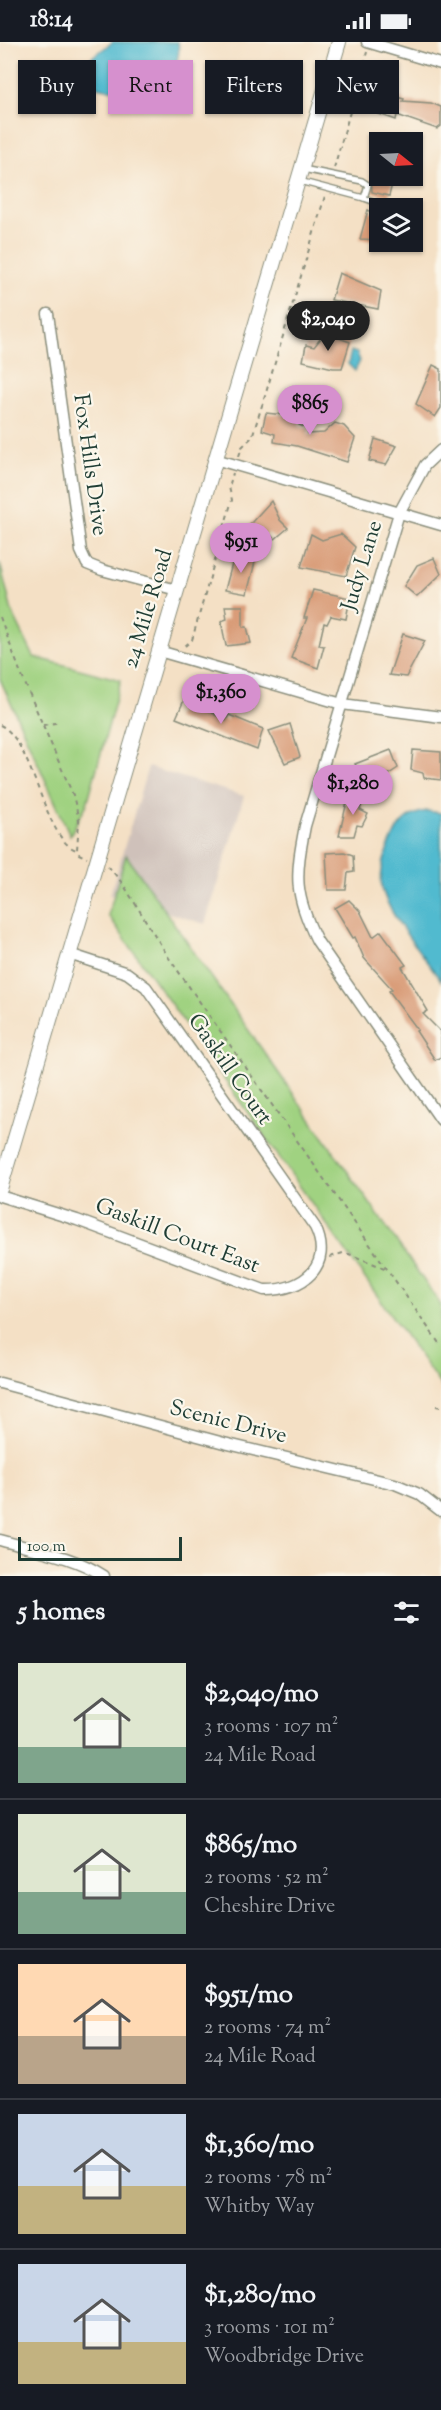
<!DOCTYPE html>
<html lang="en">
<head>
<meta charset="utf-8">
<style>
	:root { --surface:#171b24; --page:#20242c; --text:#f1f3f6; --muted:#9ea1a6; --line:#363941; --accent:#d690ce }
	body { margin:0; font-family:"Sorts Mill Goudy",serif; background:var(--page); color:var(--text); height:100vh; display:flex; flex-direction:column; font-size:22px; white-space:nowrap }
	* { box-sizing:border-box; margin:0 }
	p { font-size:20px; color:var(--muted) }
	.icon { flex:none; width:33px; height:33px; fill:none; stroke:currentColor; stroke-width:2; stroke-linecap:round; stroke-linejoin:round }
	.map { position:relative; height:1534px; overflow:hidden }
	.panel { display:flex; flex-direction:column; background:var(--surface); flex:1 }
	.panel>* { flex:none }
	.top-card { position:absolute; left:18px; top:18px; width:405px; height:54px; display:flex; gap:12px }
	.needle { width:39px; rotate:108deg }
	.buttons { position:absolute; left:369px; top:90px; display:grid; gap:12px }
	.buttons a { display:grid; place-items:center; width:54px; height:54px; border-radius:0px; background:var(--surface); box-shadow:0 2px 4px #0004; font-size:30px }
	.scale { position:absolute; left:18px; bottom:15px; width:164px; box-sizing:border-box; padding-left:6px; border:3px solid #1f3d34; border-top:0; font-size:16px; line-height:21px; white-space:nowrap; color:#1f3d34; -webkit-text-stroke:4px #fbf7ec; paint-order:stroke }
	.price { position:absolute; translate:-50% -51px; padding:0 14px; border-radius:21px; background:var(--accent); color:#111; font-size:20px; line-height:39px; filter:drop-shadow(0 2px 3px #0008) }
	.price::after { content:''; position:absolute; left:50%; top:36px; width:18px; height:14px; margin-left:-9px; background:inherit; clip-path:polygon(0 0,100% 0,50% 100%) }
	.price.selected { background:#222; color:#fff }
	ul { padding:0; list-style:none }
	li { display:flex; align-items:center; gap:18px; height:150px; padding:0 18px }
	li+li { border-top:2px solid var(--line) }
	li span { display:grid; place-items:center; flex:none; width:168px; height:120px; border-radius:0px; color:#555 }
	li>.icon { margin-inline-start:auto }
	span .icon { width:72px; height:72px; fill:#fffc; stroke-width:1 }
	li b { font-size:26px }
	h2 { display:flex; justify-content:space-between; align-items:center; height:72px; padding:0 18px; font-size:26px }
	.pill { padding:0 21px; border-radius:0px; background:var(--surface); box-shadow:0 2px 4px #0004; font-size:21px; line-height:54px }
	.pill.selected { background:var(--accent); color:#111 }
	.status { display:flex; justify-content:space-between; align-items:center; height:42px; padding:0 30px; background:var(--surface); direction:ltr }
	.status svg { height:16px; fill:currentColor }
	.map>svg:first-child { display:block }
	.industrial { fill:#cfc1ba }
	.green { fill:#a0d281; stroke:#60885a; stroke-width:1.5 }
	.water { fill:#51bacf; stroke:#387c82; stroke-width:1.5 }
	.building { fill:#d99c78 }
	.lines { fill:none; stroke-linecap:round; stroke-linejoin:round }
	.service-casing { stroke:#8a8e7c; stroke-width:8 }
	.minor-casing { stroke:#8a8e7c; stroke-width:13 }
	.tertiary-casing { stroke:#8a8e7c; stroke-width:16 }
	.path { stroke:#8a8e7c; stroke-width:2; stroke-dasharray:4.5 4.5; stroke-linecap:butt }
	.service { stroke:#fff; stroke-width:5 }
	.minor { stroke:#fff; stroke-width:10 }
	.tertiary { stroke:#fff; stroke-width:14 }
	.labels { text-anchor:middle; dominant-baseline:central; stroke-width:4.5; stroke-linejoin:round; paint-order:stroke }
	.street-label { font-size:22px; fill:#1f3d34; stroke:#fbf7ec }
</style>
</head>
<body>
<div class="status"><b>18:14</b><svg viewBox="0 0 49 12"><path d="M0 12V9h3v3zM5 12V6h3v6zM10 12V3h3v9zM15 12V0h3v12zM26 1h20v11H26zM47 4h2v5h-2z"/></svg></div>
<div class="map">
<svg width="441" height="1534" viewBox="0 0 441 1534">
	<rect width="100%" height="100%" fill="#fbf7ec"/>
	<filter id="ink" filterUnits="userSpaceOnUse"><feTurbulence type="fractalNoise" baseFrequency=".0167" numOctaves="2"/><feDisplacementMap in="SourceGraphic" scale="12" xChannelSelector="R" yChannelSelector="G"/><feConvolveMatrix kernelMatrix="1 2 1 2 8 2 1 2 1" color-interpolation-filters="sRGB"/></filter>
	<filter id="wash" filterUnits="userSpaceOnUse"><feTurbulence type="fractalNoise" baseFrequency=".008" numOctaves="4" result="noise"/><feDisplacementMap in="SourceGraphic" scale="24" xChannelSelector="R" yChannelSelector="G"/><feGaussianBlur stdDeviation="1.35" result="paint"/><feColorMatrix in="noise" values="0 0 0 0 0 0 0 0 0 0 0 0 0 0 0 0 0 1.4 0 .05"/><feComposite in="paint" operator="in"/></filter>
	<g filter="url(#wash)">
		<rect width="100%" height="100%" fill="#f4e0c5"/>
		<!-- industrial -->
		<path class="industrial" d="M148 725 244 754 205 882 110 853Z"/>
		<!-- green -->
		<g class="green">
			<path d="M0 521 12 570 34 615 121 638 87 762 70 793 0 637Z"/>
			<path d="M126 813 441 1263V1344L108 873Z"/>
		</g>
		<!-- water -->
		<g class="water">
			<path d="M113 0H178C181 14 173 39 156 38 149 37 145 32 138 30L128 35 117 47C103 48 82 44 80 27L92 15Z"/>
			<path d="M351 309 357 311 360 319 355 329 348 322Z"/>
			<path d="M427 769 441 771V939C425 916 387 872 382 845 379 830 386 809 393 795 401 779 409 772 427 769Z"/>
		</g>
		<g id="blocks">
			<!-- building -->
			<g class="building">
				<path d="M361 45 404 57 403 59 431 61 441 65V84L437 87 397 73 396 78 356 64Z"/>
				<path d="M378 109 380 134H394L389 154 372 150 371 130Z"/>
				<path d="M368 168 380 175V198L360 197Z"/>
				<path d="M339 231 381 249 378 267 331 258Z"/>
				<path d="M325 291 350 300 342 326H333L303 319 306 303 314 305Z"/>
				<path d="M433 323 441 327V366L435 375 416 362Z"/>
				<path d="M266 371 302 375 299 383 309 387 308 392 324 391 335 381 344 384 355 396 347 420 297 404 274 400 275 392 262 388Z"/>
				<path d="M375 397 397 404 386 423 369 419Z"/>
				<path d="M271 459 280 478 288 486 275 497 268 491 251 506 241 492Z"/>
				<path d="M311 492 322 498 341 492 355 505 346 534 301 525Z"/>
				<path d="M235 511 256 516 247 552 225 548Z"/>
				<path d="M434 516 441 532 417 555 404 544 417 523Z"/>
				<path d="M313 548 350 556 346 577 331 574 327 582 324 581 319 603 324 604 318 626 291 616 307 576H304Z"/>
				<path d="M225 564H243V585H247L251 601 226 604 221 579 227 577Z"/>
				<path d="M403 592 425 599 406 635 389 633Z"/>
				<path d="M185 656 226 679 229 673 263 687 257 708 176 676Z"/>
				<path d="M290 682 300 715 285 721 269 689Z"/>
				<path d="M391 708 398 726 383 736 385 739 368 745 355 722Z"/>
				<path d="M413 708 441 710V738L424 736 423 731 411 728Z"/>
				<path d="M349 751 363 758 360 768 368 772 362 784 357 783 354 794H339Z"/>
				<path d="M344 810 353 813 354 830 348 831 346 848H328L326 811Z"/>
				<path d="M349 858 360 869 373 895 381 889 406 923 402 925 428 969 423 972 441 990V1015L435 1018 416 989 418 988 389 949 392 947 364 916 355 895 353 896 335 866Z"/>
			</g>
		</g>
	</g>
	<g filter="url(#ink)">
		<use href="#blocks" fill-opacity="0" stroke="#8a8e7c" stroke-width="1.5"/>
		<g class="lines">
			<defs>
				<g id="service">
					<path d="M303 127 362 139 368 143 364 156"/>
					<path d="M299 139 364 156 392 166"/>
				</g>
				<g id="minor">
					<path d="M367 0 441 22"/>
					<path d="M48 272 81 509 87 522 102 528 177 548"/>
					<path d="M441 408 425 423 399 471 305 784C295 835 294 852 317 899L441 1078"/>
					<path d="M215 417 441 483"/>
					<path d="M159 609 342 662 441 675"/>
					<path d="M0 1154 77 1178 264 1248C303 1249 334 1224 315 1185L146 945 127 931 69 912"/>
					<path d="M0 1341 224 1401 395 1442 419 1452 441 1469"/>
					<path d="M0 1498C34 1508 74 1514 104 1534"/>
				</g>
				<path id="tertiary" d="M0 1147 339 0"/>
			</defs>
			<!-- service casing -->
			<use href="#service" class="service-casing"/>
			<!-- minor casing -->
			<use href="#minor" class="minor-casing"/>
			<!-- tertiary casing -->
			<use href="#tertiary" class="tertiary-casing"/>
			<!-- path -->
			<g class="path">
				<path d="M334 126 367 10"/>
				<path d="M239 414 242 405 252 395 265 354 325 154"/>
				<path d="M0 575 21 632 73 753 79 778 77 808 79 812 87 816"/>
				<path d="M185 604 192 598 232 458 229 445 233 431"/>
				<path d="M0 683C33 697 45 801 77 808"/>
				<path d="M43 683 60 680"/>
				<path d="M108 824 123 842 169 916 441 1304"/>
				<path d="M330 1215 343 1211 349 1212 387 1227"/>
				<path d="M436 1364 441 1365"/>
			</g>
			<!-- service -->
			<use href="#service" class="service"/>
			<!-- minor -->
			<use href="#minor" class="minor"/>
			<!-- tertiary -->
			<use href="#tertiary" class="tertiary"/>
		</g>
	</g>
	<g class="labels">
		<!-- street labels -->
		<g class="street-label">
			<text transform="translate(89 423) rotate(82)">Fox Hills Drive</text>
			<text transform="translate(363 524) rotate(-73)">Judy Lane</text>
			<text transform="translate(149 567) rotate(-73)">24 Mile Road</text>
			<text transform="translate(229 1028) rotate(55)">Gaskill Court</text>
			<text transform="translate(177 1195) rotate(21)">Gaskill Court East</text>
			<text transform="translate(228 1381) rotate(14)">Scenic Drive</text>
		</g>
	</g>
</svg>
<div class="buttons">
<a><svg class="needle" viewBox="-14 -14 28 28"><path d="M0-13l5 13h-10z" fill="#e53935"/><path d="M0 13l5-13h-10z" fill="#9ea1a6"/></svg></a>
<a><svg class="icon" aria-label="layers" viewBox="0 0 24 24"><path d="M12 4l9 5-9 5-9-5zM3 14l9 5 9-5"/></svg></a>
</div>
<div class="scale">100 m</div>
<b class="price selected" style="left:328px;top:310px">$2,040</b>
<b class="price" style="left:310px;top:394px">$865</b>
<b class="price" style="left:241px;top:532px">$951</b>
<b class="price" style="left:221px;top:683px">$1,360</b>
<b class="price" style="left:353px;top:774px">$1,280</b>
<div class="top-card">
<a class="pill">Buy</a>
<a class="pill selected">Rent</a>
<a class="pill">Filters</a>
<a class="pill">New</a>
</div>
</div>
<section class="panel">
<h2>5 homes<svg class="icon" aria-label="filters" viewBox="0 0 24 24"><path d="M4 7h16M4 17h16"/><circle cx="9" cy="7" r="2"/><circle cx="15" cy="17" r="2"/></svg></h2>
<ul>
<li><span style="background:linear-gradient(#dfe7d0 70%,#7fa58c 0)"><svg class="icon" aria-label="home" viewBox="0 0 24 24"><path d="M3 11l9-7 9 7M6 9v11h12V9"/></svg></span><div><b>$2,040/mo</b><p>3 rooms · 107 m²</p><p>24 Mile Road</p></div></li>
<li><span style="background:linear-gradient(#dfe7d0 65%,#7fa58c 0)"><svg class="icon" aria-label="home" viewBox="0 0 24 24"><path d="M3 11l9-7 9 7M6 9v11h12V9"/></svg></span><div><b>$865/mo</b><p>2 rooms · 52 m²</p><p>Cheshire Drive</p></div></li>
<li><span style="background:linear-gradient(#ffd9b3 60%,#b9a48a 0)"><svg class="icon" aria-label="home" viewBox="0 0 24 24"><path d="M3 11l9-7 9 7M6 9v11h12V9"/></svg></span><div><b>$951/mo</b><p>2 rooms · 74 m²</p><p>24 Mile Road</p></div></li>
<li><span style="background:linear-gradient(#c9d6e8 60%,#c2b280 0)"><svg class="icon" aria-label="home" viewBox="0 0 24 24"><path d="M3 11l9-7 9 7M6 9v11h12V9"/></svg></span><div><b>$1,360/mo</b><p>2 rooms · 78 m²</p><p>Whitby Way</p></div></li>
<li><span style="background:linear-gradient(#c9d6e8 65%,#c2b280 0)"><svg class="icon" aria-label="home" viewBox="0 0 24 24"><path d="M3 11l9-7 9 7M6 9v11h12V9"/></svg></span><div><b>$1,280/mo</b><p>3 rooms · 101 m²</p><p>Woodbridge Drive</p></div></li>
</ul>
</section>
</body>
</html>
